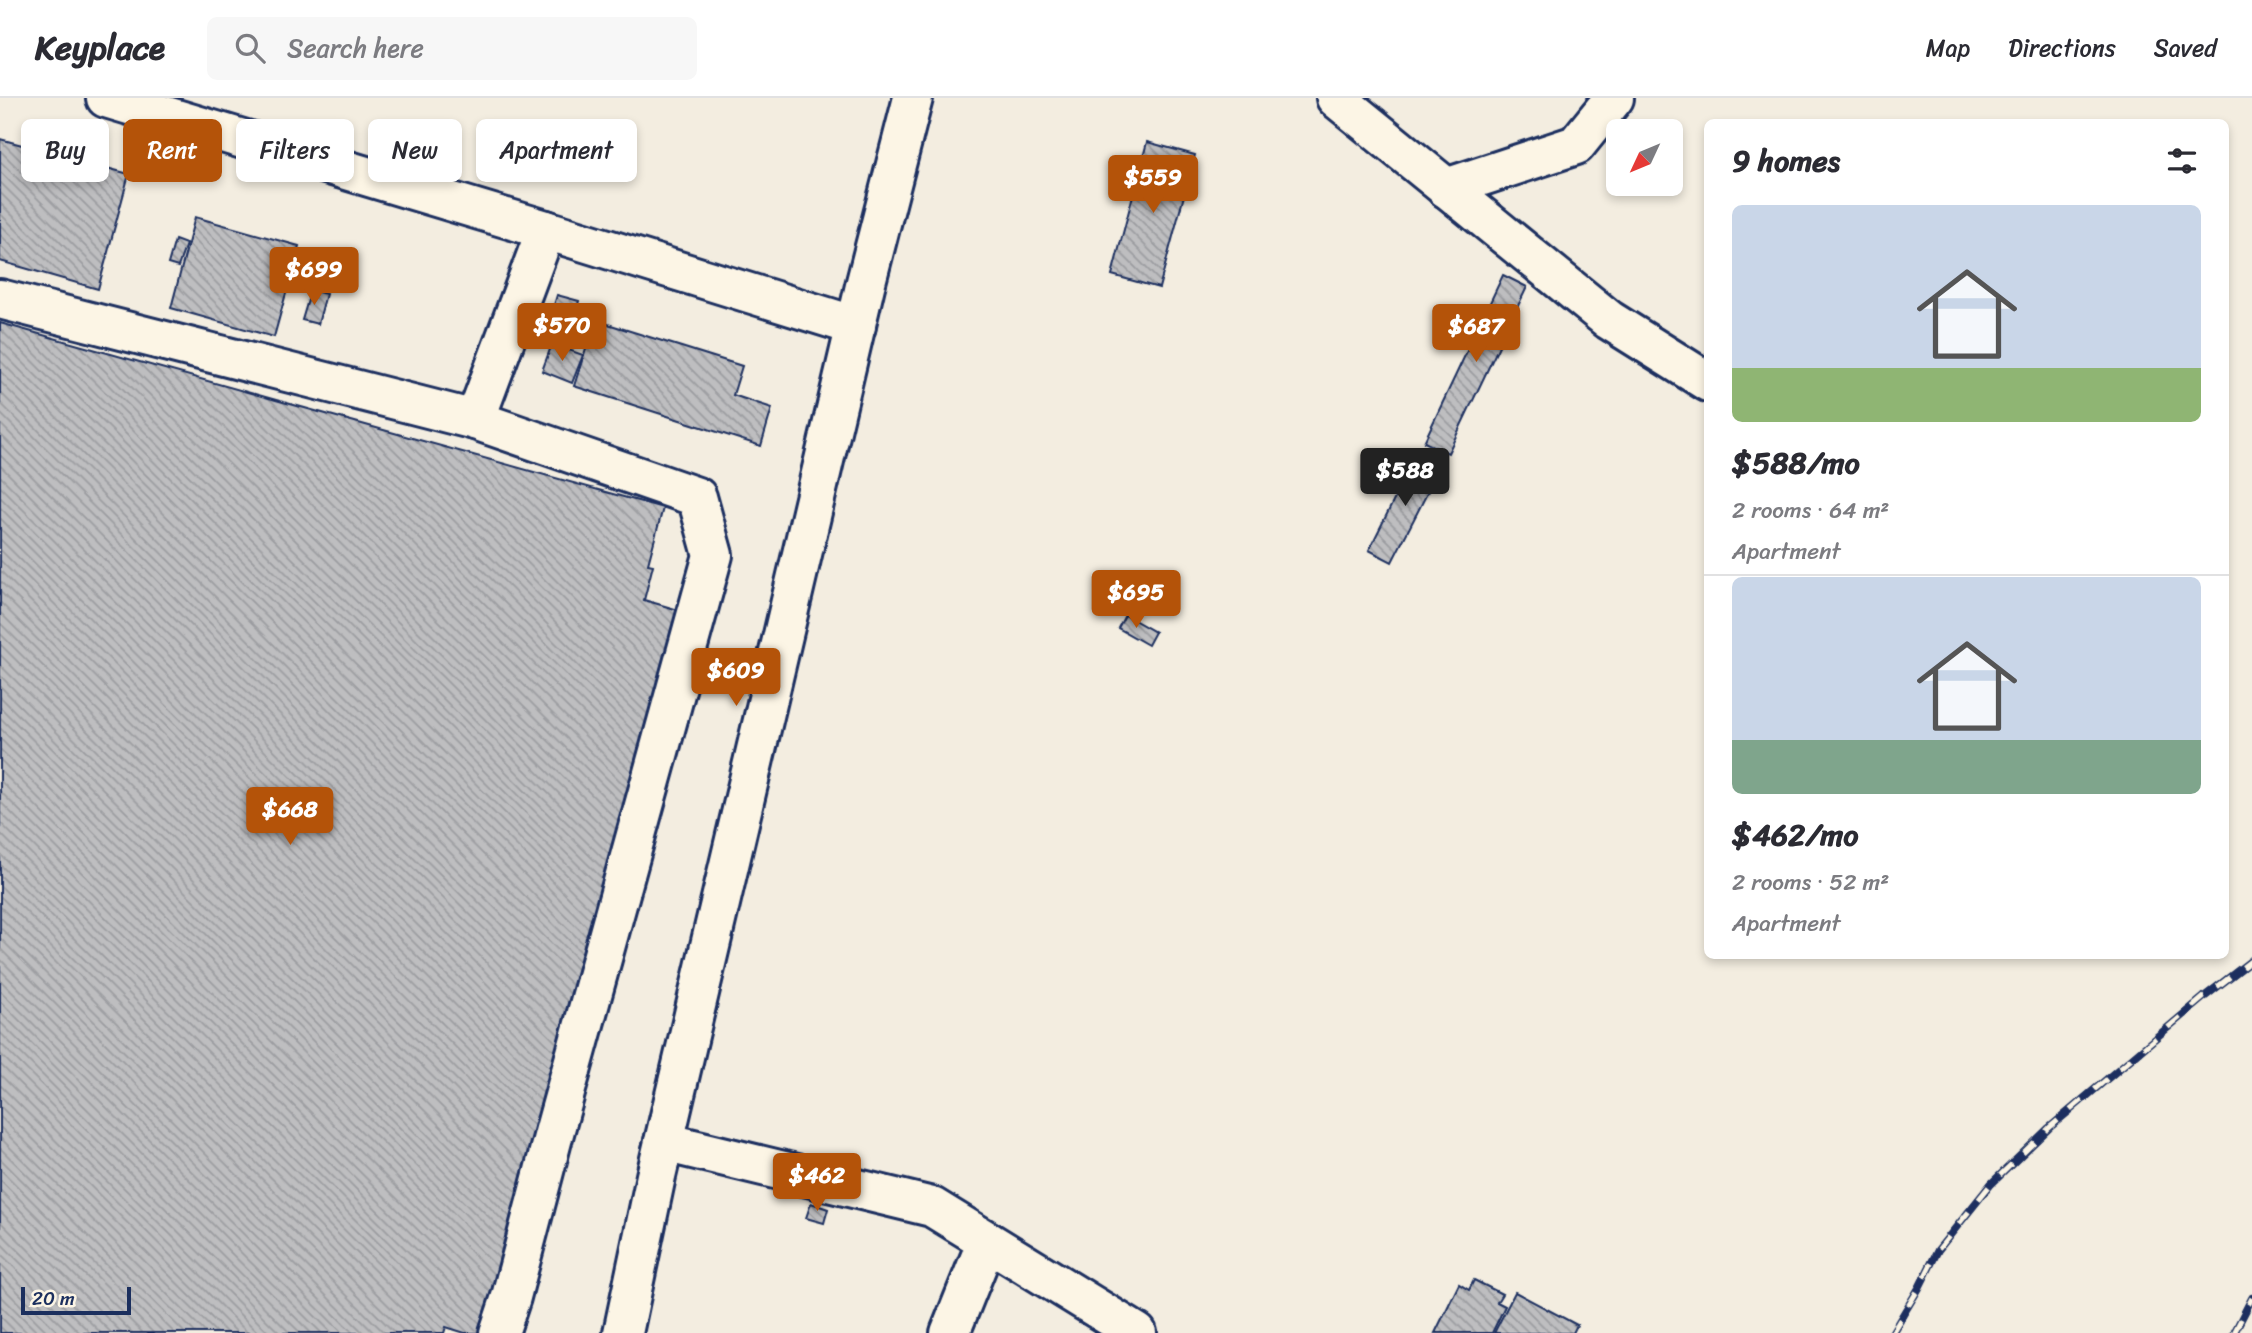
<!DOCTYPE html>
<html lang="en">
<head>
<meta charset="utf-8">
<style>
	:root { --surface:#fff; --page:#f7f7f7; --text:#2b2b33; --muted:#7c7c81; --line:#e1e1e2; --accent:#b45309 }
	body { margin:0; font-family:Sriracha,sans-serif; background:var(--page); color:var(--text); height:100vh; display:flex; flex-direction:column; font-size:26px; white-space:nowrap }
	* { box-sizing:border-box; margin:0 }
	p { font-size:23px; color:var(--muted) }
	.icon { flex:none; width:38px; height:38px; fill:none; stroke:currentColor; stroke-width:2; stroke-linecap:round; stroke-linejoin:round }
	.map { position:relative; flex:1; overflow:hidden }
	.side { position:absolute; left:1704px; top:21px; width:525px; height:840px; display:flex; flex-direction:column; background:var(--surface); border-radius:10px; box-shadow:0 4px 10px #0003 }
	.side>* { flex:none }
	.banner { position:absolute; left:21px; top:21px; width:665px; height:63px; display:flex; gap:14px }
	.needle { width:46px; rotate:226deg }
	.buttons { position:absolute; left:1606px; top:21px; display:grid; gap:14px }
	.buttons a { display:grid; place-items:center; width:77px; height:77px; border-radius:10px; background:var(--surface); box-shadow:0 4px 10px #0003; font-size:35px }
	.scale { position:absolute; left:21px; bottom:18px; width:110px; box-sizing:border-box; padding-left:7px; border:4px solid #1b2f5e; border-top:0; font-size:19px; line-height:24px; white-space:nowrap; color:#1b2f5e; -webkit-text-stroke:5px #fcf5e5; paint-order:stroke }
	.price { position:absolute; translate:-50% -60px; padding:0 16px; border-radius:7px; background:var(--accent); color:#fff; font-size:23px; line-height:46px; filter:drop-shadow(0 2px 4px #0008) }
	.price::after { content:''; position:absolute; left:50%; top:42px; width:21px; height:16px; margin-left:-10px; background:inherit; clip-path:polygon(0 0,100% 0,50% 100%) }
	.price.active { background:#222; color:#fff }
	ul { padding:0; list-style:none }
	li { display:grid; align-content:center; gap:14px; height:371px; padding:0 28px }
	li+li { border-top:2px solid var(--line) }
	li span { display:grid; place-items:center; height:217px; border-radius:10px; color:#555 }
	li>.icon { margin-inline-start:auto }
	span .icon { width:126px; height:126px; fill:#fffc; stroke-width:1 }
	li b { font-size:30px }
	h2 { display:flex; justify-content:space-between; align-items:center; height:84px; padding:0 28px; font-size:30px }
	.pill { padding:0 24px; border-radius:10px; background:var(--surface); box-shadow:0 4px 10px #0003; font-size:24px; line-height:63px }
	.pill.active { background:var(--accent); color:#fff }
	header { display:flex; align-items:center; gap:42px; box-sizing:border-box; height:98px; padding:0 35px; background:var(--surface); border-bottom:2px solid var(--line) }
	header strong { font-size:33px }
	nav { display:flex; gap:38px; margin-inline-start:auto; font-size:24px }
	.search { width:490px; height:63px; background:var(--page); display:flex; align-items:center; gap:18px; box-sizing:border-box; padding:0 24px; border-radius:10px; color:var(--muted); font-size:26px }
	.map>svg:first-child { display:block }
	.building { fill:url(#building-back-hatch); stroke:#1b2f5e; stroke-width:2 }
	.lines { fill:none; stroke-linecap:round; stroke-linejoin:round }
	.minor-casing { stroke:#1b2f5e; stroke-width:44 }
	.minor { stroke:#fcf5e5; stroke-width:38 }
	.rail-casing { stroke:#1b2f5e; stroke-width:8 }
	.rail { stroke:#fcf5e5; stroke-width:5; stroke-dasharray:16; stroke-linecap:butt }
</style>
</head>
<body>
<header>
<strong>Keyplace</strong>
<div class="search"><svg class="icon" aria-label="search" viewBox="0 0 24 24"><circle cx="10" cy="10" r="6"/><path d="M15 15l6 6"/></svg>Search here</div>
<nav><a>Map</a><a>Directions</a><a>Saved</a></nav>
</header>
<div class="map">
<svg width="2252" height="1235" viewBox="0 0 2252 1235">
	<defs>
		<pattern id="building-back-hatch" width="6" height="6" patternUnits="userSpaceOnUse" patternTransform="scale(1.75)"><rect width="6" height="6" fill="#bebec0"/><path d="M-1 5l2 2M0 0l6 6M5-1l2 2" fill="none" stroke="#9a9b9f"/></pattern>
	</defs>
	<rect width="100%" height="100%" fill="#f3ede0"/>
	<filter id="ink" filterUnits="userSpaceOnUse"><feTurbulence type="fractalNoise" baseFrequency=".0143" numOctaves="2"/><feDisplacementMap in="SourceGraphic" scale="14" xChannelSelector="R" yChannelSelector="G"/><feConvolveMatrix kernelMatrix="1 2 1 2 8 2 1 2 1" color-interpolation-filters="sRGB"/></filter>
	<g filter="url(#ink)">
		<!-- building -->
		<g class="building">
			<path d="M0 41 129 76 98 191 0 163Z"/>
			<path d="M1147 44 1195 57 1159 190 1112 177Z"/>
			<path d="M195 119 299 148 274 239 171 210Z"/>
			<path d="M175 142 186 146 178 169 168 166Z"/>
			<path d="M1503 177 1527 189 1448 355 1424 344Z"/>
			<path d="M311 192 326 196 318 226 302 222Z"/>
			<path d="M557 197 579 203 573 224 551 217Z"/>
			<path d="M595 222 742 268 733 297 772 310 761 348 574 288Z"/>
			<path d="M0 225 663 410 648 466 653 467 644 502 682 513 485 1235H465L446 1229 444 1235H0Z"/>
			<path d="M552 246 583 257 572 285 542 273Z"/>
			<path d="M1417 356 1441 368 1392 464 1369 452Z"/>
			<path d="M1125 517 1155 534 1148 547 1118 530Z"/>
			<path d="M811 1105 828 1111 824 1125 806 1120Z"/>
			<path d="M1474 1182 1502 1196 1497 1204 1505 1208 1492 1235H1435L1459 1186 1469 1192Z"/>
			<path d="M1515 1194 1577 1227 1573 1235H1494Z"/>
		</g>
		<g class="lines">
			<defs>
				<g id="minor">
					<path d="M106 0 546 132 856 228"/>
					<path d="M1336 0 1609 222 1708 284"/>
					<path d="M1446 90 1576 47 1614 0"/>
					<path d="M0 201 475 322 546 132"/>
					<path d="M475 322 697 399 713 457 554 1035 511 1199 499 1235"/>
					<path d="M664 1044 932 1109 1137 1235"/>
					<path d="M623 1235 656 1078 865 188 913 0"/>
					<path d="M950 1235 987 1143"/>
				</g>
			</defs>
			<!-- minor casing -->
			<use href="#minor" class="minor-casing"/>
			<!-- minor -->
			<use href="#minor" class="minor"/>
			<defs>
				<g id="rail">
					<path d="M1892 1235 1919 1190 1938 1152 1991 1086 2049 1030 2204 899 2252 862"/>
					<path d="M2234 1235 2252 1200"/>
				</g>
			</defs>
			<!-- rail casing -->
			<use href="#rail" class="rail-casing"/>
			<!-- rail -->
			<use href="#rail" class="rail"/>
		</g>
	</g>
</svg>
<div class="buttons">
<a><svg class="needle" viewBox="-14 -14 28 28"><path d="M0-13l5 13h-10z" fill="#e53935"/><path d="M0 13l5-13h-10z" fill="#7c7c81"/></svg></a>
</div>
<div class="scale">20 m</div>
<b class="price" style="left:1153px;top:117px">$559</b>
<b class="price" style="left:314px;top:209px">$699</b>
<b class="price" style="left:562px;top:265px">$570</b>
<b class="price" style="left:1476px;top:266px">$687</b>
<b class="price active" style="left:1405px;top:410px">$588</b>
<b class="price" style="left:1136px;top:532px">$695</b>
<b class="price" style="left:736px;top:610px">$609</b>
<b class="price" style="left:290px;top:749px">$668</b>
<b class="price" style="left:817px;top:1115px">$462</b>
<div class="banner">
<a class="pill">Buy</a>
<a class="pill active">Rent</a>
<a class="pill">Filters</a>
<a class="pill">New</a>
<a class="pill">Apartment</a>
</div>
<section class="side">
<h2>9 homes<svg class="icon" aria-label="filters" viewBox="0 0 24 24"><path d="M4 7h16M4 17h16"/><circle cx="9" cy="7" r="2"/><circle cx="15" cy="17" r="2"/></svg></h2>
<ul>
<li><span style="background:linear-gradient(#c9d6e8 75%,#8fb573 0)"><svg class="icon" aria-label="home" viewBox="0 0 24 24"><path d="M3 11l9-7 9 7M6 9v11h12V9"/></svg></span><div><b>$588/mo</b><p>2 rooms · 64 m²</p><p>Apartment</p></div></li>
<li><span style="background:linear-gradient(#c9d6e8 75%,#7fa58c 0)"><svg class="icon" aria-label="home" viewBox="0 0 24 24"><path d="M3 11l9-7 9 7M6 9v11h12V9"/></svg></span><div><b>$462/mo</b><p>2 rooms · 52 m²</p><p>Apartment</p></div></li>
</ul>
</section>
</div>
</body>
</html>
